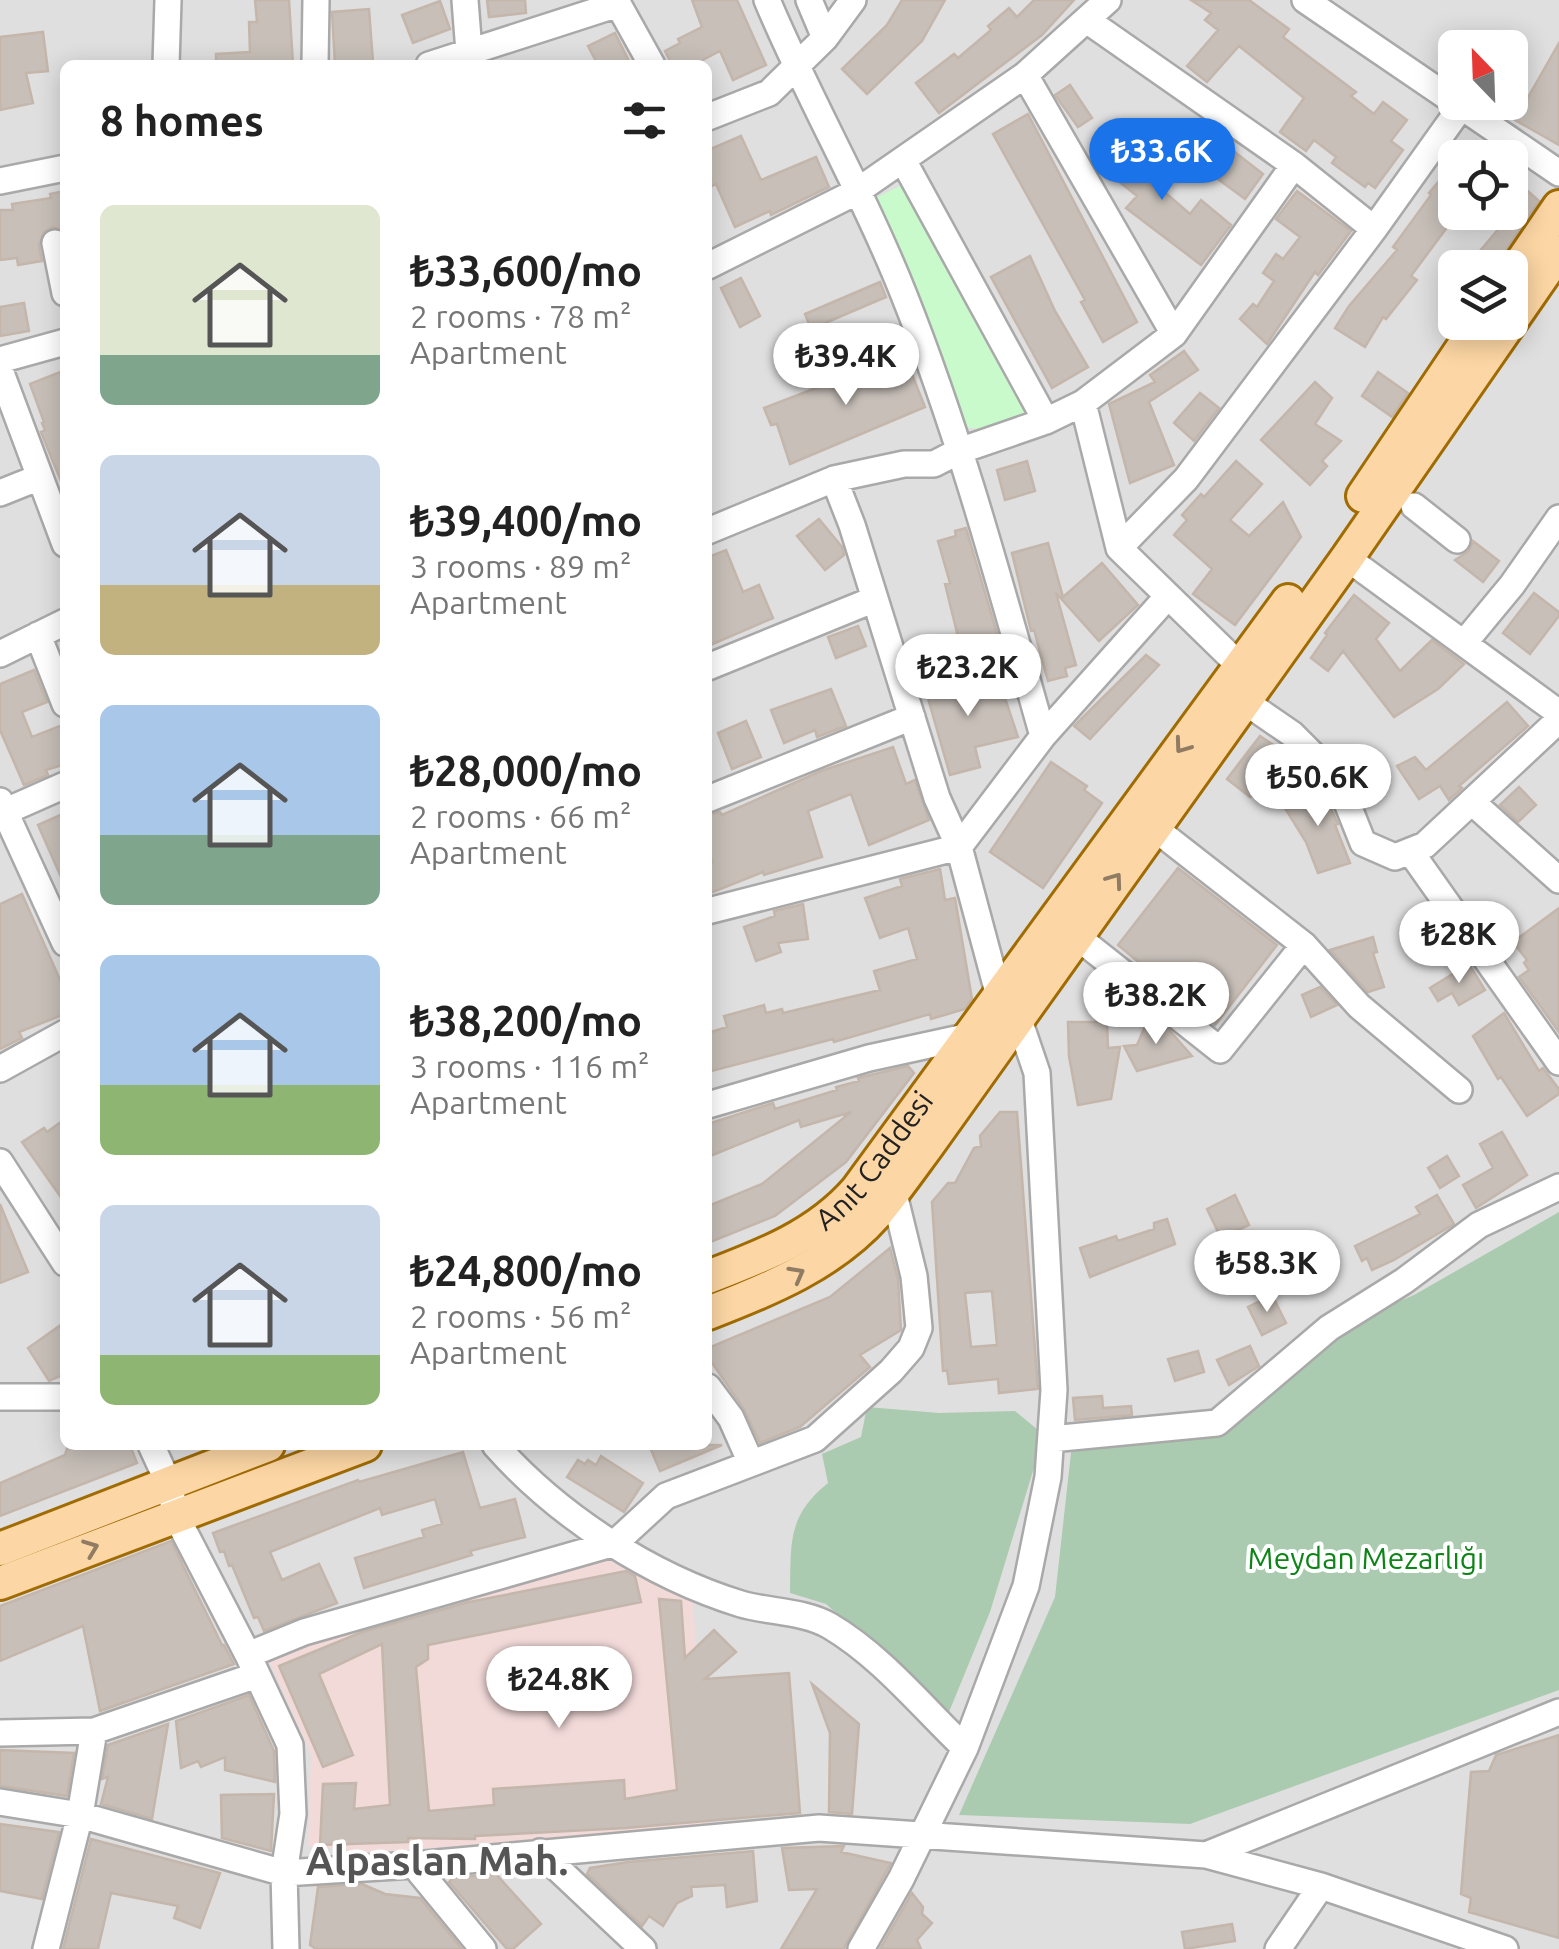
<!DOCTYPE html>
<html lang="en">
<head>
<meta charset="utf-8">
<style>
  :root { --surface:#fff; --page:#f6f6f6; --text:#222; --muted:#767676; --accent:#1a73e8 }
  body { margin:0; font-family:Ubuntu,sans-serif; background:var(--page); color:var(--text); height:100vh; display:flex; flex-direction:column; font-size:38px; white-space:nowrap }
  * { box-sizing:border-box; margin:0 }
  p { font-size:32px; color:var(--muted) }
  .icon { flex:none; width:55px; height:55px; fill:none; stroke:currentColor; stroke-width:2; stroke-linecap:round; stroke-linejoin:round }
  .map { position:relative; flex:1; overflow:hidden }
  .details { position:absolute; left:60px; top:60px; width:652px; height:1390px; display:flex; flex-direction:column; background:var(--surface); border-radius:15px; box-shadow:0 5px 25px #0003 }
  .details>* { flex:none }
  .needle { width:65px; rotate:337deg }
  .controls { position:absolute; left:1438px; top:30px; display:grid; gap:20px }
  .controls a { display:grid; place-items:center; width:90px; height:90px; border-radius:15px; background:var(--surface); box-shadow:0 5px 25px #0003; font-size:50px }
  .price { position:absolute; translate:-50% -85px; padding:0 22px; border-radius:35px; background:#fff; color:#222; font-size:32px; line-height:65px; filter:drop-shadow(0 2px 5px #0008) }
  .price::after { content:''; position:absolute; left:50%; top:60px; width:30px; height:22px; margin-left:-15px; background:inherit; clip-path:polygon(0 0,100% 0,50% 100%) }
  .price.active { background:var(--accent); color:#fff }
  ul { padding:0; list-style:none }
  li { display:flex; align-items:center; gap:30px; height:250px; padding:0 40px }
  li span { display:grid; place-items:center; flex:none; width:280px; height:200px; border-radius:15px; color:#555 }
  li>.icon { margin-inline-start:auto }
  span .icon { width:120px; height:120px; fill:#fffc; stroke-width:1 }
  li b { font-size:42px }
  h2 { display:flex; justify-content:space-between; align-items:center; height:120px; padding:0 40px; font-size:42px }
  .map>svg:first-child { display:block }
  .residential { fill:#e0dfdf; fill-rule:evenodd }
  .commercial { fill:#f2dad9 }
  .cemetery { fill:#aacbaf }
  .park { fill:#c8facc }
  .building { fill:#c7bfb8; stroke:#c4b6ab; stroke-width:2.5; fill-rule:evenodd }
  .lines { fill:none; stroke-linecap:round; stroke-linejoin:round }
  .minor-casing { stroke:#a9a9a9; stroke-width:30 }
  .major-casing { stroke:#a06b00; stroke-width:38 }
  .minor { stroke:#fff; stroke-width:25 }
  .major { stroke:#fcd6a4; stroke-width:32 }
  .oneway { stroke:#8f7c63 }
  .labels { text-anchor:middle; stroke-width:8; stroke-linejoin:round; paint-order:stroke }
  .street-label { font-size:30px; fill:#222; stroke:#fff }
  .park-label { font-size:30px; fill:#0c8416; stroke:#fff }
  .district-label { font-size:40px; font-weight:bold; fill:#555; stroke:#fff }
</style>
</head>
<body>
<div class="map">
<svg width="1559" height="1949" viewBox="0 0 1559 1949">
  <rect width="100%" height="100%" fill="#f2efe9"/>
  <path class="residential" d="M0,0H1559V1949H0ZM1455,48H1510V102H1455ZM65,65H708V1445H65ZM1455,158H1510V212H1455ZM1455,268H1510V322H1455Z"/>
  <path class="commercial" d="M610,1560L693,1599L707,1831L368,1852L308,1846L311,1754L267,1656L414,1606Z"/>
  <path class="cemetery" d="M1559,1212V1690L1190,1824L959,1815L1055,1597L1072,1444L1222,1434L1359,1318L1414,1295Z
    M867,1407L939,1413L1015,1411L1044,1435L990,1612L949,1712L826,1604L790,1593C791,1543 787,1516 828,1483L822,1454L861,1437Z"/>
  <path class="park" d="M906,183L1031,414L1002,431L963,427L872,200Z"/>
  <path class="building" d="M255,0H289L293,65H216V54L250,52L249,22H257Z
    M487,0H525L526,13L489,17Z
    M692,0H737L766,65L733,80L720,51L693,65H672L665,51L680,43L678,39L702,27Z
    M902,0H945L922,41L867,94L842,69L887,25Z
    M1034,0H1074L1042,35L939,113L916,83L954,54L958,58L991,30L988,26L1009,8L1017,17Z
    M1191,0H1249L1289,29L1283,37L1356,92L1351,96L1374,114L1383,102L1407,120L1391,141L1403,150L1375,188L1368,183L1365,187L1332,163L1336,157L1314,140L1306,151L1280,132L1304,98L1239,46L1207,82L1187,66L1218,30L1205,20L1211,13Z
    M440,1L450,29L413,43L402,15Z
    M369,9L373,62L335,65L332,12Z
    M43,32L48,71L26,73L33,103L0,110V37Z
    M615,33L631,65H598L588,46Z
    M1559,43V145L1515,120Z
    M1070,85L1092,118L1078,127L1055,95Z
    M1028,114L1137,322L1103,342L1081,302L1085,300L993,134Z
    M1196,122L1263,174L1245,199L1177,149Z
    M1112,128L1142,152L1132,164L1190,214L1201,200L1231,225L1201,265L1126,208L1137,196L1112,176L1114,173L1106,168L1109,164L1093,151Z
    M741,136L761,180L816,157L829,187L771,215L770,211L735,227L716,184L708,188V150Z
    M1455,162V212L1448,207V226L1411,276L1417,280L1386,319L1383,317L1365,347L1335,328L1349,306L1397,250L1393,247L1431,195L1429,193Z
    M1520,184L1539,201L1494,268H1485L1474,258L1511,214L1510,196Z
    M65,191V231L53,227L44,232L39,245L42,261L18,265L17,258L0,260V210H13L12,204L51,198L50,194Z
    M1297,191L1351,231L1318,275L1315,272L1267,344L1240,319L1253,304L1257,307L1274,281L1263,273L1276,254L1283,259L1300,237L1276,219Z
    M1030,256L1055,311L1088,367L1052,388L991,277Z
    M741,278L760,316L740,327L721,288Z
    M880,282L886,297L811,329L805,314Z
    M24,303L29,331L0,336V307Z
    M1184,351L1198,370L1149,402L1174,465L1130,483L1109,404L1155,382L1150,375Z
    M904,354L925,407L790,464L777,424L771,425L764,408Z
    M60,372L65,384V491L41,432L45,430L42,423L44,422L30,384Z
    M1378,372L1408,393L1392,417L1362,396Z
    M1315,382L1332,398L1315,424L1341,441L1322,461L1327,466L1310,485L1261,440Z
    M1200,393L1219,408L1194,441L1174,423Z
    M1027,461L1035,491L1005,500L997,470Z
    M1236,461L1262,484L1230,520L1249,536L1283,502L1301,537L1235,625L1193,594L1212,569L1174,535L1187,520L1182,515L1201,494L1204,497Z
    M819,519L842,547L844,555L825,570L797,536Z
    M966,528L1001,647L963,657L945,584L950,583L938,541L956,536L955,531Z
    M1473,541L1499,561L1483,582L1455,560L1469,551Z
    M1048,543L1063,597L1102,563L1138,605L1099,641L1056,593L1076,665L1065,668L1067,676L1048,681L1034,630L1031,631L1012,553Z
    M726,550L743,592L759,585L773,618L708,646V557Z
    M1534,593L1559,612V616L1530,654L1503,633Z
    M1354,595L1389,623L1376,639L1400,671L1432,640L1464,664L1438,689L1394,717L1343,651L1328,671L1311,658L1327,635L1325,633Z
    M858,626L866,646L836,658L828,637Z
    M1146,655L1159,665L1090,739L1074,726Z
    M34,670L47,702L22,712L32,737L65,724V764L46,770L48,775L24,785L0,730V684Z
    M958,672L963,691L999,680L1018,737L975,747L980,767L950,775L923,681Z
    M831,689L846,726L817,737L815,730L784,743L771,710Z
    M1507,702L1528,726L1459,786L1462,788L1449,800L1440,786L1419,799L1397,766L1415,757L1426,770Z
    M746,721L761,757L732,769L718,733Z
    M1260,736L1287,754L1259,793L1250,797L1227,779Z
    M893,747L906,784L915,780L929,820L869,845L851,794L808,811L822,857L764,875L763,872L708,894V864L712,862L708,850V815L720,812L722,815L821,771Z
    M1051,762L1087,786L1084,790L1102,803L1043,888L990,852Z
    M1320,785L1338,824L1335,825L1350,863L1318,873L1306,842L1283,805Z
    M1519,787L1536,805L1518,822L1500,805Z
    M65,813V886L38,825Z
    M1178,868L1277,945L1215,1025L1118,945Z
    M940,869L945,900L955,898L972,999L965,1009L931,1019L930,1014L834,1042L833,1039L708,1072V1033L727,1027L724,1016L764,1005L766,1013L782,1009L783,1013L880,990L874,971L917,959L908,928L880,938L865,898L902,886L900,879Z
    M22,894L65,991V1014L19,1032L22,1038L0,1049V904Z
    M803,904L808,939L778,943L781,952L756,961L744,927L775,916L774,911Z
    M1559,908V1032L1519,977L1529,970L1524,963L1527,960L1513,942Z
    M1373,937L1377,952L1373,953L1384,987L1368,992L1330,950Z
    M1469,964L1485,990L1459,1005L1452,993L1438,1001L1430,988Z
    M1320,987L1337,1005L1311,1017L1302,995Z
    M1504,1013L1539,1071L1543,1068L1559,1089V1094L1527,1116L1501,1077L1498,1079L1473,1036Z
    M1150,1015L1170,1031L1192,1056L1137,1071L1124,1046L1137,1045Z
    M1068,1022H1107L1108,1048L1120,1047L1111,1099L1078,1105L1069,1056Z
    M908,1066L914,1073L846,1162L775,1216L708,1243V1206L762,1184L851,1112L801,1127L799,1120L708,1157V1124L773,1103L775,1109L837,1090L836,1087L859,1081L858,1078Z
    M1000,1112H1017L1038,1389L999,1393L998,1379L949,1384L947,1370L943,1371L932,1202L948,1183H955L974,1148L981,1146L980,1136ZM992,1291L997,1345L971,1347L965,1293Z
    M65,1119V1203L22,1142L44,1128L47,1132Z
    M1502,1132L1527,1175L1476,1208L1463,1185L1493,1168L1480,1144Z
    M1447,1156L1459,1176L1440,1188L1428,1168Z
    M1235,1195L1249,1225L1221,1238L1207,1209Z
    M1437,1195L1454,1224L1394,1260L1372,1270L1367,1258L1362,1261L1355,1246L1420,1214L1416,1207Z
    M0,1204L28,1272L0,1283Z
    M1167,1219L1175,1244L1090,1277L1080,1248L1116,1236L1118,1241L1154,1229V1223Z
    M890,1248L898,1279L901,1330L860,1355L870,1367L800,1427L760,1443L744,1409L708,1357V1348L830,1297Z
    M1272,1295L1286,1323L1262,1335L1248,1307Z
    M65,1322V1374L49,1381L28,1348Z
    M1250,1346L1259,1366L1229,1385L1217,1360Z
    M1198,1351L1204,1372L1175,1381L1168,1359Z
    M1102,1396L1103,1408L1131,1406L1132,1415L1075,1420L1073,1398Z
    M68,1445H130L137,1463L0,1516V1483L65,1455Z
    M649,1445H722L660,1471Z
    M463,1452L480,1508L515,1499L525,1537L470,1551L472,1555L364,1588L355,1558L424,1537L422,1530L442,1524L435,1499L382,1515L380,1508L270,1552L282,1580L319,1564L337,1603L264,1631L258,1617L254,1618L232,1565L229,1566L224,1551L220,1552L213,1533L358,1480L359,1482Z
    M601,1456L643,1483L624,1512L567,1477L578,1460L585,1464L588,1460L596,1465Z
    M171,1541L222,1645H224L234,1664L100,1711L83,1626L0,1661V1606Z
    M626,1571L635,1576L641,1602L428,1645V1659L416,1667L429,1811L494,1805L493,1789L624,1780L625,1799L677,1790L659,1599L681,1601L685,1658L714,1630L736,1652L705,1679L789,1673L800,1813L626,1828L475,1836V1839L408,1838V1842L320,1845L323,1784L356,1783L354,1809L390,1805L382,1644L319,1674L353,1755L323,1767L279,1666L362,1632L469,1602Z
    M812,1684L859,1724L852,1814L829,1812L830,1733Z
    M249,1695L274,1751L275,1782L225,1770V1757L201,1767L198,1761L181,1768L176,1721Z
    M168,1724L152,1819L101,1804L108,1777L102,1779L108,1745Z
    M1559,1735V1938L1469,1912L1471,1898L1461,1894L1471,1772L1489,1771L1496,1755Z
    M0,1750L74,1753L67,1796L0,1786Z
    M274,1794L271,1851L222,1838L221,1795Z
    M0,1824L59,1832L42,1899L0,1891Z
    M91,1839L220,1873L200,1928L174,1918L178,1906L111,1893L98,1949H63Z
    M844,1846L841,1852L891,1863L845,1946L844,1949H781L817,1889L789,1890L782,1848Z
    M753,1851L757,1901L727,1907L725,1885L691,1887L692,1896L677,1903L663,1926L649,1916L642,1926L587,1874L590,1868L628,1862Z
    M496,1874L541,1924L513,1949H507L449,1882L453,1878Z
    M362,1884L385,1894L420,1898L462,1949H316L310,1945L318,1887Z
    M912,1893L923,1907L922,1914L932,1923L917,1940L921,1949H880Z
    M1232,1924L1235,1941L1185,1949L1182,1932Z"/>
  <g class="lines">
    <defs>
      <path id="minor" d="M465,0L469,52
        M767,0C809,100 864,194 904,295C961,438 1001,588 1043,736
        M809,0L825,38
        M1305,0L1559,173
        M1088,21L1294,165L1374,229
        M166,65L168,0
        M315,65L316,0
        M429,65L618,4L652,65
        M1025,75L1174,334
        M708,117L769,93L825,38L853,0
        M903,160L1046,421
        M0,181L65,168
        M55,243L65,293
        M708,266L856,192L1025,75L1108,0
        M0,360L65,342
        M0,370L65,544
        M1083,403L1119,548L1240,666
        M834,479L852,525L937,798L959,847L999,996L1018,1017L1037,1073L1054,1390L1048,1477L1026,1586L965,1748L901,1879L861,1949
        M0,493L40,477
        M1414,506L1457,540
        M708,531L834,479L904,464H934L959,451L1046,421L1083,403L1174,334L1294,165
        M1119,548L1186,479L1374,229L1461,107
        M1347,558L1559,713
        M38,635L65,704
        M1464,643L1512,585L1559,518
        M0,654L65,622
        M708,667L875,599
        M1244,701L1292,734L1338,780L1363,843L1395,857L1425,845L1559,720
        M708,799L912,717
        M0,801L65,943
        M1472,802L1559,880
        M4,812L65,785
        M1410,851L1559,1062
        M708,911L959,847L1043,736L1168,596
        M1076,936L1220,1050L1304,945L1153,827
        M1304,945L1359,1006L1459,1090
        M0,1069L65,1033
        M708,1105L869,1058L970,1036
        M0,1162L65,1263
        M708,1387L731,1418L751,1463
        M0,1397H65
        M1051,1439L1217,1423L1329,1328L1404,1281L1479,1225L1559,1187
        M151,1445L169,1484L176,1516L248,1655L290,1745L293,1814L284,1873L286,1949
        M495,1445C558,1516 650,1576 741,1604C768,1612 805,1611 830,1626C881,1656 922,1707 965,1748
        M248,1655L304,1632L615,1543L666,1496L815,1439L891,1371L911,1348L919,1328L914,1276L893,1190
        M0,1733L94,1731L257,1675
        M0,1802L80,1815L284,1873L414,1865L819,1828L1206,1855L1321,1886L1505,1949
        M540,1852L643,1949
        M1206,1855L1559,1712
        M414,1865L483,1949
        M46,1949L80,1815L94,1731
        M1278,1949L1321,1886"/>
      <g id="major">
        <path d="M1510,279L1559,207"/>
        <path d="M1363,496L1480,322"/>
        <path id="s1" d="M708,1277C763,1256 817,1236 857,1190L1288,601"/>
        <path d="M708,1313C768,1290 832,1264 876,1214C894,1192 911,1168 928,1145L1347,558L1559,252"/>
        <path d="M0,1549L268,1445"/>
        <path d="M0,1583L365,1445"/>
      </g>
    </defs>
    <use href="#minor" class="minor-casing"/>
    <use href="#major" class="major-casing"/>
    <use href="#minor" class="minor"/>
    <use href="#major" class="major"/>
  </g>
  <defs><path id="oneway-chevron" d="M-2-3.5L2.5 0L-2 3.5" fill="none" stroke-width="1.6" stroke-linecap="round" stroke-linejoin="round" transform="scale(2.5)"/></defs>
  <g class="oneway">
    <use href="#oneway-chevron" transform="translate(1182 746) rotate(126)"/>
    <use href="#oneway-chevron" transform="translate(1115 880) rotate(-54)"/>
    <use href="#oneway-chevron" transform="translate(797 1274) rotate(-29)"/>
    <use href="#oneway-chevron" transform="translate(91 1548) rotate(-21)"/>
  </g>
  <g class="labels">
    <g class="street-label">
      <text dy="10" stroke="none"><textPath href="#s1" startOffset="208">Anıt Caddesi</textPath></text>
    </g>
    <g class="park-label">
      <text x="1366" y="1569">Meydan Mezarlığı</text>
    </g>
    <g class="district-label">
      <text x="437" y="1875">Alpaslan Mah.</text>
    </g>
  </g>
</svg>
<div class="controls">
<a><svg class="needle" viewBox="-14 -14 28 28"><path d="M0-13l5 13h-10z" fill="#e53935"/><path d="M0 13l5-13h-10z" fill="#767676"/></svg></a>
<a><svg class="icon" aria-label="locate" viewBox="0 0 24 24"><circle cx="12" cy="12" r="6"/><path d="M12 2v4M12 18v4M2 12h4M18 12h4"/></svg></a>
<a><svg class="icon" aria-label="layers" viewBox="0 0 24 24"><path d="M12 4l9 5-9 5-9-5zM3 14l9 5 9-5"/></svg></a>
</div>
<b class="price active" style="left:1162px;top:203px">₺33.6K</b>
<b class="price" style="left:846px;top:408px">₺39.4K</b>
<b class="price" style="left:968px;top:719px">₺23.2K</b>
<b class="price" style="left:1318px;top:829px">₺50.6K</b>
<b class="price" style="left:1459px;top:986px">₺28K</b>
<b class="price" style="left:1156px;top:1047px">₺38.2K</b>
<b class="price" style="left:1267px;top:1315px">₺58.3K</b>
<b class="price" style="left:559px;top:1731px">₺24.8K</b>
<section class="details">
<h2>8 homes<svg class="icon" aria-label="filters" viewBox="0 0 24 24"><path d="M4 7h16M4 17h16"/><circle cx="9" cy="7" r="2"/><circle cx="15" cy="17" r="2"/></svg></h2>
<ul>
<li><span style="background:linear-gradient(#dfe7d0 75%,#7fa58c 0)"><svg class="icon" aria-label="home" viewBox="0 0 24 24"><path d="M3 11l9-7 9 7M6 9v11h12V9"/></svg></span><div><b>₺33,600/mo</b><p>2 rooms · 78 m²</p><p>Apartment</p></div></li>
<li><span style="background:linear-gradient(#c9d6e8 65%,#c2b280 0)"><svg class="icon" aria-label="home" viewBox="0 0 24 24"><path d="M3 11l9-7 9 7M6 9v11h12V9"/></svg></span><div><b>₺39,400/mo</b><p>3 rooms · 89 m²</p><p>Apartment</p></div></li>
<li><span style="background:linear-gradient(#a9c7e8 65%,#7fa58c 0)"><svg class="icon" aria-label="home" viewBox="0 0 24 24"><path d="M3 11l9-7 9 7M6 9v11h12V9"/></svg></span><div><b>₺28,000/mo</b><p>2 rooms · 66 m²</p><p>Apartment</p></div></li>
<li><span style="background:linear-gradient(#a9c7e8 65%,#8fb573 0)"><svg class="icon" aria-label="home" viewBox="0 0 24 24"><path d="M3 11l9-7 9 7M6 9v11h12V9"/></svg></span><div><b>₺38,200/mo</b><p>3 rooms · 116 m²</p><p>Apartment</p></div></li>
<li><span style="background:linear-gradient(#c9d6e8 75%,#8fb573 0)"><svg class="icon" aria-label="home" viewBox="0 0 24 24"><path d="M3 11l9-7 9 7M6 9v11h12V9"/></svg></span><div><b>₺24,800/mo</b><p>2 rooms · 56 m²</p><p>Apartment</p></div></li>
</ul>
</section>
</div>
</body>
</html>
